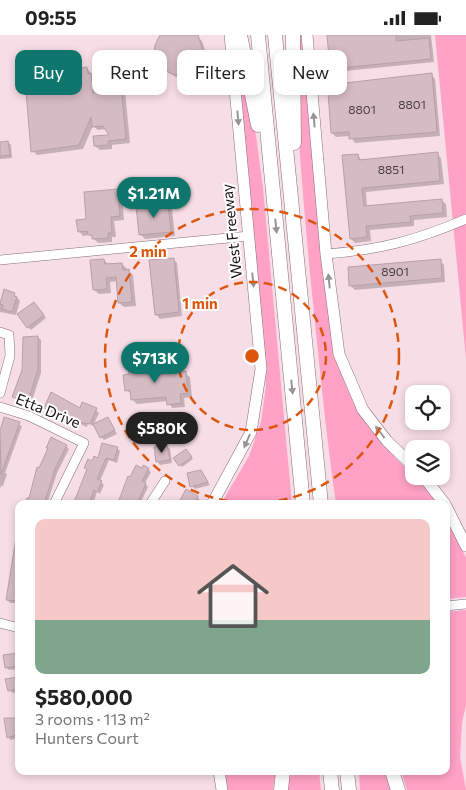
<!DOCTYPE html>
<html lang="en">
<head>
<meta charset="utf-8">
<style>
  :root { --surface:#fff; --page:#f2f2f2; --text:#222; --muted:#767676; --accent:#0f766e }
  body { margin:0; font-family:Commissioner,sans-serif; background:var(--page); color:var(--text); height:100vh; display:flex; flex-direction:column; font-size:19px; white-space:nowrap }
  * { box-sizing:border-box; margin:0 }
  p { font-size:16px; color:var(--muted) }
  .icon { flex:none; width:28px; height:28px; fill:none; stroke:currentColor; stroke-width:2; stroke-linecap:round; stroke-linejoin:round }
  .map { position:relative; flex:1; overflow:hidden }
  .sheet { position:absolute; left:15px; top:465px; width:435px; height:275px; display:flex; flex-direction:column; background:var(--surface); border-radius:10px; box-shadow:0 2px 8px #0003 }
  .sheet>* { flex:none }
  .hud { position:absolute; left:15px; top:15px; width:436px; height:45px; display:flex; gap:10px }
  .controls { position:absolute; left:405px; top:350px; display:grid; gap:10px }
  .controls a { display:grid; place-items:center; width:45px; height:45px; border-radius:10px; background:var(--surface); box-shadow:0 2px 8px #0003; font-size:25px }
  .price { position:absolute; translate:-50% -42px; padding:0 11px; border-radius:18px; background:var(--accent); color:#fff; font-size:16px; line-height:32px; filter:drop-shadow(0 1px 2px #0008) }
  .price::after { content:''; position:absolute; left:50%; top:30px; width:15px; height:11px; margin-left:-8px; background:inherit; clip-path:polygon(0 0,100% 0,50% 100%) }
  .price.active { background:#222; color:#fff }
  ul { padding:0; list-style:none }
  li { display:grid; align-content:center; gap:10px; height:265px; padding:0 20px }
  li span { display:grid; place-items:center; height:155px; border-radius:10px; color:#555 }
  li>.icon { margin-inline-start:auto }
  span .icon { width:90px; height:90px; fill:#fffc; stroke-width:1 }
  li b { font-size:21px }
  .chip { padding:0 18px; border-radius:10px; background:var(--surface); box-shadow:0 2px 8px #0003; font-size:18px; line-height:45px }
  .chip.active { background:var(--accent); color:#fff }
  .status { display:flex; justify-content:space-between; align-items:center; height:35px; padding:0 25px; background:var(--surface); direction:ltr }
  .status svg { height:14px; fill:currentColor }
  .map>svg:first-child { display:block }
  .green { fill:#ffa2c5 }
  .shadow { fill:#0003 }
  .building { fill:#d5bbc3; stroke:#baa0a9 }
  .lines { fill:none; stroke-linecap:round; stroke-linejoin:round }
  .minor-casing { stroke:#866f77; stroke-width:10 }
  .major-casing { stroke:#866f77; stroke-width:12 }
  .highway-casing { stroke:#866f77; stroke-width:15 }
  .minor { stroke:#fff; stroke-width:9 }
  .major { stroke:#fff; stroke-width:11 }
  .highway { stroke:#fff; stroke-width:14 }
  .oneway { fill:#989495 }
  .ring { fill:none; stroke:#de550c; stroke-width:2.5; stroke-dasharray:9 6 }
  .labels { text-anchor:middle; stroke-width:4; stroke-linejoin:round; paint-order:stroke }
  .number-label { font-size:12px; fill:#483c40 }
  .street-label { font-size:15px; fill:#191114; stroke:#fff }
  .centre { fill:#de550c; stroke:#fff; stroke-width:2.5 }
  .ring-label { font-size:15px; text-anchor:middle; font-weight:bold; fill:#de550c; stroke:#fff; stroke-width:4; stroke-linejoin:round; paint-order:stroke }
</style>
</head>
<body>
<div class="status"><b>09:55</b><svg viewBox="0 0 49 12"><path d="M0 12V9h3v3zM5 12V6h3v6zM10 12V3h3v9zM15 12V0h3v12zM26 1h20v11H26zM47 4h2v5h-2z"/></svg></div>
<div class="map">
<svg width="466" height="755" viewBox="0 0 466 755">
  <rect width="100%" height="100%" fill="#f7dde5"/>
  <path class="green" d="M233,0L255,93L263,153L292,469H221L249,421L261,387L266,351Z
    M296,0H301L331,297C339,334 349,368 374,399C394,425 419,442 438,469H336C325,392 318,315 310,239C303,159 295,80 296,0Z
    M435,0H466V324Z
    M446,481L466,523V562L446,564Z
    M466,575V670L462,688L460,722L466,755H407L401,736H446V577Z
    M224,736H276L273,755H227Z
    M289,736H319L321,755H287Z
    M359,736H387L393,755H360Z"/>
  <path class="shadow" d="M162,0H196L202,6L207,21L202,36L195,41L180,44L165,36L157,25L156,10Z
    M328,0H431L434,27L335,37L331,33Z
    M118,20L122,24L130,108L112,110V114L100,115L95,111L112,101L107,94L98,95L93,91L83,114L37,120L33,116L71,30L75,35L87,33L91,38L95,44L96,59L110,58Z
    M431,39L435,44L440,101L355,108L350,101L336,102L332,98L335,45L339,50Z
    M8,107L11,110L12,123L0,124V108Z
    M437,119L441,123L444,149L366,157L367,172L441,165L446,169L447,182L414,185V191L370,195L371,206L355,208L351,204L358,120L362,126Z
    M117,156L122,160L124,185L114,186L116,202H112V207L98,208L90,200L83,201L79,196L87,185Z
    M168,169L172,174L175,201L145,204L140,199Z
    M173,224L177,228L182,281L160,284L156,279Z
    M104,225L109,230L122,229L133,240L136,271L124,272L119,268L117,246L110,247L111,258L99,259L94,255Z
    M440,226L444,230L445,247L355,255L350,250Z
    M14,259L20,266L16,280L0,277V265Z
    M37,271L46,283L31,295L28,292Z
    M38,302L41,305V338L31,369L13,362Z
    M149,329L153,333L154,341L165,340L179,334L190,342L192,362L184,363L185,372L172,373L168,366L137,369L132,364V359L126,355L131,341Z
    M46,373L96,375L99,378L93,391L88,388L87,392Z
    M108,383L117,399L104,405L101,402Z
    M5,384L22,391L5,438L7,439L3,451H1L0,454V399Z
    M66,411L69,414L57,438L47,469H27L49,414Z
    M167,411L170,414L172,428L160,430L157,426Z
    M117,413L120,416L117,428L109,425L100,446L104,450L100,459L97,457L93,469H75L93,427Z
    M187,417L193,424L182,432L175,423Z
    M148,434L151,437L145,448L148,452L140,469H120L129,443Z
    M201,436L210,450L195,454L192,451Z
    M197,462L200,465L198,469H179Z
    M19,499V568H10L7,564Z
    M17,619L19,634L9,635L6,632Z
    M19,643V657L13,658L9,655Z
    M19,684V702L11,705L8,702L6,685Z"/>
  <path class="building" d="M160,0H198L203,16L197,32L191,37L174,40L160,32L154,17L155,10Z
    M327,0H396V6L429,3L431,24L330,34Z
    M118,19L126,104L108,106V110L94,111L93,101L109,100L103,91L92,92L91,82L79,110L31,117L24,32L71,29L72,34L87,32L88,39L91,38L93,58L109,56L105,20Z
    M432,38L437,97L349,104V97L331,98L327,44L335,43L336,49Z
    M8,106L10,120L0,121V107Z
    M438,117L440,146L362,153L364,171L442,164L443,178L410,181L411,187L366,191L367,202L350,204L342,120L358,119L359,125Z
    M118,154L120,181L111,182L112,198H108V203L92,204V200H88L87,196L78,197L76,185L86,184L84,157Z
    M168,168L171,197L139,200L136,171Z
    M174,223L179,277L155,280L149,225Z
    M104,224L105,229L122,228L123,235L129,234L132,267L118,268L116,242L106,243L107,254L93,255L90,225Z
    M441,224L442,243L349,251L348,232Z
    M4,254L15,258L14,261L17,262L12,277L2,274L3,270L0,269Z
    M34,267L44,280L27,293L17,279Z
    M38,301V334L28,367L12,362L22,335L23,302Z
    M149,328L150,340L164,339L163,335L179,333V337L186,336L188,358L180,359L181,368L167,370L166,362L131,365L130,355L125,356L123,340L129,339L128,329Z
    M51,357L80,373L82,367L97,373L90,389L72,386L44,373Z
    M4,382L20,387L1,439L0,396Z
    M108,382L115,395L100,403L93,389Z
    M51,402L67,410L55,434L44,469H25L27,463H29L37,432L39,433L48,413H46Z
    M102,408L118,412L114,425L106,423L97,444L102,446L97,457L94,455L89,469L74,467L87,434L84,433L88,424L92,426L94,421L98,423Z
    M167,410L170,425L156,427L154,412Z
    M186,414L192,422L179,431L173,423Z
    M136,430L142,433L143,430L149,433L142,446L146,448L137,469H126L119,465L128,441L130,442Z
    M201,435L208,447L190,452L187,438Z
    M186,454L198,461L194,469H178Z
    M16,503H19V566L6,565Z
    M18,618L19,631L5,633L3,620Z
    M19,642V654L8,656L5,644Z
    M4,683H17L19,699L7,703Z"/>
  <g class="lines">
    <defs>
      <path id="minor" d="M326,219C380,215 417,205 466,184
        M0,225L249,201
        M0,297L9,300L10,321L0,358
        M0,372L29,381L84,408L54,469
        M150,469L165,446
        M446,571L466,569
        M0,588L19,593"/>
      <path id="major" d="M307,0L326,219L339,319L363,375L387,406L414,432
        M423,441L445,469
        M212,469L251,397L261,334L230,0
        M446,471L466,511
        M219,736L222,755"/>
      <path id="highway" d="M240,0L258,90
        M258,0L303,469
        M275,0L321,469
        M293,0L294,108
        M330,736L332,755
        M347,736L349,755
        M392,736L398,755
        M281,755L283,736"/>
    </defs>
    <use href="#minor" class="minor-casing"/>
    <use href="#major" class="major-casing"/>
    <use href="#highway" class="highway-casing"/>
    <use href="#minor" class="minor"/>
    <use href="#major" class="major"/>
    <use href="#highway" class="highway"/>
  </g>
  <defs><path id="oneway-solid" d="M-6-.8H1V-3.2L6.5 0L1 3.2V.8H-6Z" transform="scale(1.25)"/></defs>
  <g class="oneway">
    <use href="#oneway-solid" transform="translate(238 83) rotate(85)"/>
    <use href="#oneway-solid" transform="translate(314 85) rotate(-95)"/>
    <use href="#oneway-solid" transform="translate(276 191) rotate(84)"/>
    <use href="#oneway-solid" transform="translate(253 245) rotate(84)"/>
    <use href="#oneway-solid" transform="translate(329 246) rotate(-96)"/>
    <use href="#oneway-solid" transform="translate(292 352) rotate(84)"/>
    <use href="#oneway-solid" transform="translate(380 397) rotate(-127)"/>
    <use href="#oneway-solid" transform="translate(247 406) rotate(114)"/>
  </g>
  <g class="ring">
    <circle cx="252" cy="321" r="74"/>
    <circle cx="252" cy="321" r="147"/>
  </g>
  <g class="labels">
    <g class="number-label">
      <text x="412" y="74">8801</text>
      <text x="362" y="79">8801</text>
      <text x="391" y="139">8851</text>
      <text x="395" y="241">8901</text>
    </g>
    <g class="street-label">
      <text transform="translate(232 196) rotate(-96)" y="5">West Freeway</text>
      <text transform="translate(48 376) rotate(22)" y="5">Etta Drive</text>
    </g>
  </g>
  <circle cx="252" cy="321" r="8" class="centre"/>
  <g class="ring-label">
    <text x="148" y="222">2 min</text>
    <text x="200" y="274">1 min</text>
  </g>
</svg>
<div class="controls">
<a><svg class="icon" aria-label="locate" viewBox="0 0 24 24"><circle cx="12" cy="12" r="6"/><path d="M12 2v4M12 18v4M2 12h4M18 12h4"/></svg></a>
<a><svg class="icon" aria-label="layers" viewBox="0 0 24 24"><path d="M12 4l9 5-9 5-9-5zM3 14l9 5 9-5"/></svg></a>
</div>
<b class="price" style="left:154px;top:184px">$1.21M</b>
<b class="price" style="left:155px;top:349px">$713K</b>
<b class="price active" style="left:162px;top:419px">$580K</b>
<div class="hud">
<a class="chip active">Buy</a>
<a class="chip">Rent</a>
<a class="chip">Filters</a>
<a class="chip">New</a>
</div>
<section class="sheet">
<ul>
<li><span style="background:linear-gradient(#f6c9c9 65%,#7fa58c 0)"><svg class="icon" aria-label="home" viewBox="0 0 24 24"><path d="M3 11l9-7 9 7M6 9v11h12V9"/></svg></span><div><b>$580,000</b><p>3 rooms · 113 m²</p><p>Hunters Court</p></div></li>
</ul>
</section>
</div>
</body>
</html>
